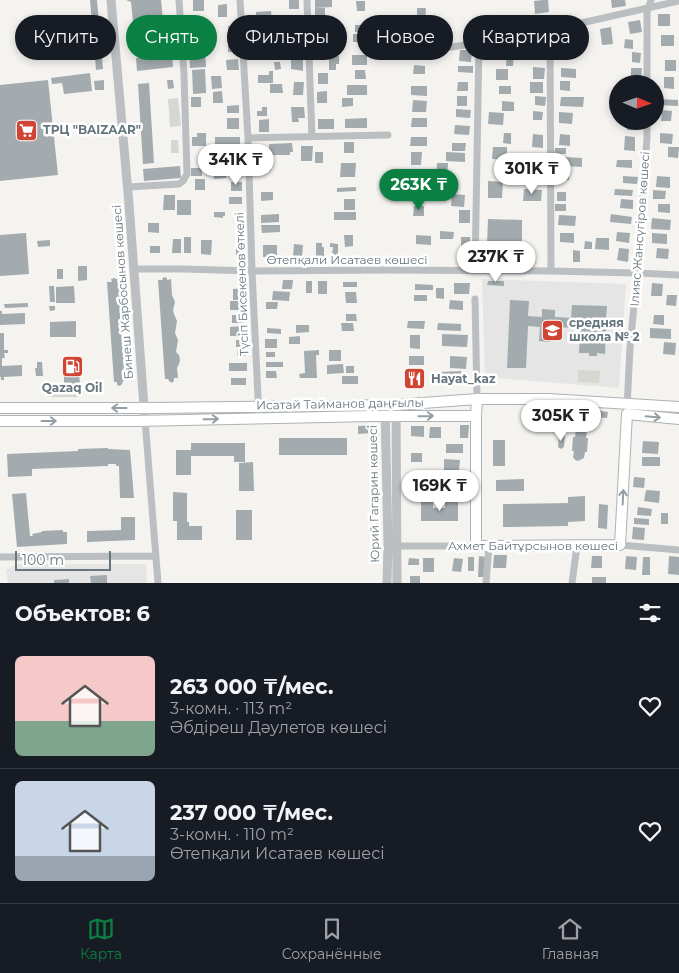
<!DOCTYPE html>
<html lang="ru">
<head>
<meta charset="utf-8">
<style>
  :root { --surface:#171b24; --page:#20242c; --text:#f1f3f6; --muted:#9ea1a6; --line:#363941; --accent:#0b8043 }
  body { margin:0; font-family:Montserrat,sans-serif; background:var(--page); color:var(--text); height:100vh; display:flex; flex-direction:column; font-size:19px; white-space:nowrap }
  * { box-sizing:border-box; margin:0 }
  p { font-size:16px; color:var(--muted) }
  .icon { flex:none; width:28px; height:28px; fill:none; stroke:currentColor; stroke-width:2; stroke-linecap:round; stroke-linejoin:round }
  .map { position:relative; height:583px; overflow:hidden }
  .details { display:flex; flex-direction:column; background:var(--surface); flex:1 }
  .details>* { flex:none }
  .hud { position:absolute; left:15px; top:15px; width:650px; height:45px; display:flex; gap:10px }
  .needle { width:32px; rotate:92deg }
  .controls { position:absolute; left:609px; top:75px; display:grid; gap:10px }
  .controls a { display:grid; place-items:center; width:55px; height:55px; border-radius:50%; background:var(--surface); box-shadow:0 2px 8px #0003; font-size:25px }
  .scale { position:absolute; left:15px; bottom:12px; width:96px; box-sizing:border-box; padding-left:5px; border:2px solid #66767e; border-top:0; font-size:14px; line-height:18px; white-space:nowrap; color:#66767e; -webkit-text-stroke:4px #fff; paint-order:stroke }
  .price { position:absolute; translate:-50% -42px; padding:0 11px; border-radius:18px; background:#fff; color:#222; font-size:16px; line-height:32px; filter:drop-shadow(0 1px 2px #0008) }
  .price::after { content:''; position:absolute; left:50%; top:30px; width:15px; height:11px; margin-left:-8px; background:inherit; clip-path:polygon(0 0,100% 0,50% 100%) }
  .price.current { background:var(--accent); color:#fff }
  ul { padding:0; list-style:none }
  li { display:flex; align-items:center; gap:15px; height:125px; padding:0 15px }
  li+li { border-top:1px solid var(--line) }
  li span { display:grid; place-items:center; flex:none; width:140px; height:100px; border-radius:8px; color:#555 }
  li>.icon { margin-inline-start:auto }
  span .icon { width:60px; height:60px; fill:#fffc; stroke-width:1 }
  li b { font-size:21px }
  h2 { display:flex; justify-content:space-between; align-items:center; height:60px; padding:0 15px; font-size:21px }
  .chip { padding:0 18px; border-radius:22px; background:var(--surface); box-shadow:0 2px 8px #0003; font-size:18px; line-height:45px }
  .chip.current { background:var(--accent); color:#fff }
  .tabs { display:flex; justify-content:space-around; align-items:center; height:70px; border-top:1px solid var(--line); background:var(--surface); font-size:14px; color:var(--muted) }
  .tabs a { display:grid; justify-items:center; gap:2px }
  .tabs .current { color:var(--accent) }
  .map>svg:first-child { display:block }
  .built { fill:#e4e5e4 }
  .green { fill:#d4d8d0 }
  .building { fill:#a3abaf }
  .lines { fill:none; stroke-linecap:round; stroke-linejoin:round }
  .primary-casing { stroke:#adb2b4; stroke-width:12 }
  .minor { stroke:#bbbfc2; stroke-width:7 }
  .tertiary { stroke:#bbbfc2; stroke-width:9 }
  .primary { stroke:#fff; stroke-width:10 }
  .oneway { stroke:#949fa5 }
  .labels { text-anchor:middle; stroke-width:5; stroke-linejoin:round; paint-order:stroke }
  .poi-label { font-size:12px; font-weight:bold; fill:#66767e; stroke:#fff; text-anchor:start }
  .street-label { font-size:12px; fill:#66767e; stroke:#fff }
</style>
</head>
<body>
<div class="map">
<svg width="679" height="583" viewBox="0 0 679 583">
  <rect width="100%" height="100%" fill="#f4f3f0"/>
  <path class="built" d="M482,279L626,284L619,388L485,377Z
    M18,564H146L147,583H8L6,570Z"/>
  <path class="green" d="M178,98L181,126L170,127L168,99Z
    M171,140H178L179,153H171Z
    M578,370L600,371L599,383L578,382Z
    M53,391H73L76,393L78,397H48L50,392Z"/>
  <path class="building" d="M90,0H97L103,69L96,70Z
    M126,0H161L165,40L135,42L134,34L131,30V24L133,22L131,2Z
    M193,0H204V11H193Z
    M289,0H299V9H289Z
    M315,0H332V7L315,8Z
    M543,0H548L549,12L535,14L534,1Z
    M611,0H625L626,6L612,8Z
    M356,1H365V11H357Z
    M227,4V17H218V5Z
    M315,8H325V21H315Z
    M417,8H426L425,22L417,21Z
    M271,11L272,21L256,22V12Z
    M658,14H670V26H658Z
    M194,20H206V32H194Z
    M640,20L642,32L630,34L628,22Z
    M355,25H364V32H355Z
    M414,25H428V34H414Z
    M228,26H237V37H229Z
    M611,27L613,44L602,45L600,29Z
    M283,28H300V37L283,38Z
    M257,29L268,30L267,37H257Z
    M315,32H331L332,43H326V46H315L314,38L324,37H315Z
    M559,33L568,34V46L559,45Z
    M353,34H365V42H353Z
    M661,35H674V46H661Z
    M415,39H423V46H415Z
    M625,39L633,40V49L624,48Z
    M528,41L538,42V55H527Z
    M238,42V52H228V43Z
    M293,46H302V56H293Z
    M205,47L206,67L190,68L189,48Z
    M507,48H514L513,66H506Z
    M558,48L571,49V58L558,57Z
    M460,50H472L471,62L459,61Z
    M632,52L641,53L640,63L632,62Z
    M172,54L173,67L137,71L136,58Z
    M352,55H367V65H352Z
    M329,56H339V64H336V70H329Z
    M238,59L239,70H227L226,60Z
    M291,59H303V71L291,69Z
    M665,60H676V71H665Z
    M274,62H280L281,69L275,70Z
    M414,65L425,66V74H413Z
    M458,66H473V73L458,72Z
    M533,67L545,68L544,79H533Z
    M561,68L576,69V78L561,77Z
    M631,68H642L641,78L631,77Z
    M205,69L206,93L193,94L192,70Z
    M496,69H508V80H496Z
    M355,70H365L366,79H355Z
    M269,71H273V83H258V75H269Z
    M90,73L92,91L64,94L62,83L52,84L51,78Z
    M318,73H328V84H318Z
    M211,76H221L222,88L212,89Z
    M664,77H674V89L664,88Z
    M48,80L58,175L0,181V85Z
    M104,80V90H95L94,81Z
    M167,80H173L174,88L168,89Z
    M560,81H570V91L560,90Z
    M294,82H304L303,95H293Z
    M458,82H468V91H457Z
    M530,82H543V93H530Z
    M149,83L154,163L143,164L138,84Z
    M270,84H282L283,93H270Z
    M347,85H367V95H347Z
    M411,86H427V96L411,95Z
    M499,86H511V94H499Z
    M222,91L223,103H213V92Z
    M327,91V103H317V92Z
    M457,96H467V106H457Z
    M535,96L546,97L545,106L535,105Z
    M191,97H201V107H191Z
    M561,97H584L583,107L560,106Z
    M342,98H353V106L342,107Z
    M657,99L678,100V106L657,105Z
    M413,100L427,101L426,112H412Z
    M502,101L514,102V111H502Z
    M239,105V113H227V106Z
    M262,107H267V116H257V111H262Z
    M291,107H304L305,118H298L299,122H292Z
    M456,109L471,110L470,118L456,117Z
    M662,110L672,111L671,121H661Z
    M533,111L543,112L542,120H533Z
    M489,112L504,113L503,125L488,124Z
    M559,112L573,113L572,124L559,123Z
    M227,118H239V129H227Z
    M367,118V128H345V119Z
    M412,118H427V127H411Z
    M269,119V132H259V120Z
    M318,119H334V129H318Z
    M627,121H637V130H627Z
    M85.5 128a5.5 5.5 0 1 1 11 0a5.5 5.5 0 1 1-11 0Z
    M455,125L470,126L469,135L454,134Z
    M197,133H206V146H192V137H197Z
    M504,133H511V144L503,143Z
    M660,133L673,134L672,144L660,143Z
    M533,134L543,135V148L532,147Z
    M560,134L570,135V146L559,145Z
    M625,136L635,137V151L624,150Z
    M215,137H240V146L221,147V145H215Z
    M411,137H427V146H410Z
    M344,142H354V153H344Z
    M292,143L293,152H290V155H272V152L269,153V144Z
    M452,143H466L465,151H452Z
    M301,146H313L312,161H301Z
    M493,147H507V160L492,159Z
    M668,147H679L678,158L668,157Z
    M555,148H566V154H554Z
    M221,151H240V160H221Z
    M315,152H323V163H315Z
    M411,152H422L421,165H411Z
    M446,152L465,153V162L446,161Z
    M565,157L582,158V167L565,166Z
    M261,160H271V171H261Z
    M617,160H632V168L616,167Z
    M341,163H356L355,177H340Z
    M437,163H448L447,179H436Z
    M180,166L181,178L144,181L143,169Z
    M226,167V178L214,179L213,168Z
    M519,167H527L526,179H519Z
    M555,167L569,168V180L555,179Z
    M191,168H202V176H191Z
    M410,170H421L420,183H410Z
    M623,176L638,177L637,184L623,183Z
    M657,176L670,177V188L656,187Z
    M195,179H205V190H195Z
    M441,181L452,182L451,191H441Z
    M488,181L503,182L502,198H488Z
    M231,182H242V191H231Z
    M410,186H420L419,192H410Z
    M356,187V191L337,192V188Z
    M524,189L542,190L541,201H523Z
    M615,189L633,190L632,196L614,195Z
    M653,190L666,191L665,199H653Z
    M261,192H273V200L261,201Z
    M557,192H566V201H557Z
    M452,194L465,195L464,207L451,206Z
    M164,195H175V210H163Z
    M229,197H242V204H229Z
    M344,199H355V210H344Z
    M621,199L633,200V209L620,208Z
    M177,200H191V215H177Z
    M555,204H566V211H555Z
    M658,204H670V213L658,212Z
    M414,206H424V216H413Z
    M459,210H470V223H459Z
    M214,212H225V216H223V218L214,217Z
    M334,212H356V220H334Z
    M279,214V222L261,223V215Z
    M611,214L632,217L631,224L610,222Z
    M559,215L576,216L575,226L558,225Z
    M652,218L671,220L670,230L651,229Z
    M488,219L522,220V246L487,245Z
    M148,223H159V233L148,232Z
    M261,225H280V232L262,233Z
    M440,231L454,232L453,239H440Z
    M617,232L630,233L629,243L616,241Z
    M26,233L29,274L0,276V235Z
    M560,233H574V243L560,242Z
    M652,233L667,234V244L652,243Z
    M344,235H353V246L345,247Z
    M416,235L431,236V245L416,244Z
    M184,237H191V253H184Z
    M461,237H470V248H461Z
    M596,238H609V250L595,249Z
    M173,239H181V253H172Z
    M50,240V246L38,247L37,241Z
    M201,240H212L211,255L201,254Z
    M243,240V255H236V241Z
    M585,241L592,242V249H584Z
    M316,243H322V247H324V257H316Z
    M330,243L338,244V255H332L333,247H330Z
    M294,244L303,245L302,256H293Z
    M263,245H277V256L263,257Z
    M150,246H160V253H150Z
    M619,248L629,249L628,262L617,260Z
    M657,248L669,249L668,259L656,258Z
    M573,250L580,251V262H573Z
    M78,266H87V280L78,281Z
    M57,269H63V279H57Z
    M164,277L167,278V280L171,279L172,295L175,302L173,310L174,314L177,321L175,333L178,340L176,352L179,355L180,360L179,364L177,368L178,378H174V381L172,383L169,381L168,379H165L158,280H162L163,278Z
    M114,278L117,279L118,282L120,281L121,296L124,303L122,311V316L125,323V327L123,330V335L127,342L124,351L125,354L127,357L129,361L128,366L126,369V381H123L122,384L120,386L117,385V382H114L107,282H112L111,279Z
    M283,280H293L292,289H282Z
    M306,281H312V293H306Z
    M318,281H327V294H318Z
    M488,281H504V286L487,285Z
    M343,282H357V287H343Z
    M454,283H470L469,294H454Z
    M652,283L663,284L662,296H651Z
    M415,284L433,285V290H415Z
    M49,286H54L55,302H50Z
    M74,286L75,303H56V287Z
    M243,288V300H233V289Z
    M436,288H444V299L436,298Z
    M273,291L290,292L289,301L272,300Z
    M345,292H356L357,303H346Z
    M414,295H427V301H414Z
    M667,295H677L676,306L666,305Z
    M450,300L463,301V310L449,309Z
    M510,300L529,301L528,316L542,317V309L555,310V317L571,318L572,305L607,306L606,319H610L609,329L606,328L605,354L597,353V356H589V353H579L580,328L551,327L550,342L539,341L540,327L528,326L526,368H507Z
    M230,301H244L243,308H240V310H230Z
    M266,302H278L277,309H266Z
    M28,303V307L5,308L4,304Z
    M49,306H55V310L50,311Z
    M0,311H2V314L25,313V324L0,325Z
    M346,314H356L357,321H346Z
    M232,315H243V323H232Z
    M654,315H664V325L653,324Z
    M76,321V337H50V322Z
    M408,321H425L424,329L407,328Z
    M341,323H353L354,331H342Z
    M438,323L461,324V331L437,330Z
    M296,325H309V332L296,333Z
    M243,326V336H230V327Z
    M267,328L281,329V334L267,333Z
    M650,328L671,329V339L650,338Z
    M0,333H4V350H8V353H4L5,358H2V366L22,365V376L4,377V380H1V377H0Z
    M442,334L468,335L467,347L442,346Z
    M410,335H420V349L410,348Z
    M300,336V344H289V337Z
    M265,339H277V348H265Z
    M236,340H245V347H236Z
    M664,342L676,343L675,355L663,354Z
    M237,349H246V356H237Z
    M319,350V355H316L317,378H300L299,374L305,373L304,351Z
    M329,350H341V361H329Z
    M266,352H275V357H266Z
    M409,356H424V365H409Z
    M450,356L467,357L466,369L450,368Z
    M37,362H42L43,376H36L35,368H37Z
    M266,362H283V367H266Z
    M229,363H247V371H229Z
    M343,364L344,373L327,374V365Z
    M67,365H77V374H79L80,384H64V374H67Z
    M346,366H354V373H346Z
    M266,371H276L277,378H266Z
    M461,371V378H450V380L444,381V383H438V372Z
    M342,376H358V384H342Z
    M231,378H246V385H231Z
    M595,410L608,412L607,418L595,417Z
    M577,421L588,422L586,438H588L587,452H585L584,458L578,461L575,460L573,457L574,451H572L573,437H575Z
    M376,425L377,435L373,436V433L358,434V426Z
    M460,425H469L468,438H460Z
    M411,426H424V437L411,436Z
    M430,427H441V438H429Z
    M559,435L565,436L564,447L561,449L558,447Z
    M279,438H347V455H279Z
    M493,440H505V466H493Z
    M643,441L659,442L658,454L642,453Z
    M191,443H245V462H234V456H191V475H176V450H191Z
    M446,444H463V453H446Z
    M108,448V449L130,450L134,498H120L119,466H116V464H108V466L32,469V476L8,477L7,454L78,451V449Z
    M411,453H422V462H411Z
    M642,457H660V466H642Z
    M444,459L460,460L459,470H444Z
    M253,462L254,491H239V463Z
    M454,475H466V487H454Z
    M634,477L645,478L644,488L633,487Z
    M410,478H422V487H410Z
    M524,479V491H496V480Z
    M646,490L660,491L659,503L644,501Z
    M173,492L187,493V522H189V526H202V540H177V521H173Z
    M26,493L30,536H33L32,534L42,532V531L63,530V532H67V544L17,547L12,494Z
    M585,496V521L568,522V526L503,527V504L568,503V497Z
    M421,501H433V508H445V501H458V521H421Z
    M599,504L608,505L607,529L598,528Z
    M638,507L652,509L651,516L637,515Z
    M236,510H252V540H236Z
    M661,513H668V524H661Z
    M121,517H135V540L87,542V531L121,530Z
    M634,518L649,519V525L634,524Z
    M633,527L645,528L644,540L632,539Z
    M494,555H507L506,568H493Z
    M479,556L486,557L485,577H478Z
    M592,556H602V568H591Z
    M626,556L637,557L636,570L625,569Z
    M669,556L679,557V575L668,574Z
    M468,557H474V571H468Z
    M643,557H650V575H642Z
    M409,558L419,559V565H408Z
    M423,558H434V572H423Z
    M454,558L463,559L461,572L452,571Z
    M107,575V583H91L90,576Z
    M410,576H420V583H410Z
    M592,577H606V583H592Z
    M69,579V583H54V580Z"/>
  <g class="lines">
    <defs>
      <path id="primary" d="M477,399L476,416V546L620,545L627,414L679,419
        M0,408H153L396,405L477,399H548L679,407
        M0,421H136L373,416H476"/>
    </defs>
    <use href="#primary" class="primary-casing"/>
    <path class="minor" d="M240,0L248,138L252,271L259,418
      M307,0L312,137
      M550,30L551,271
      M397,55L479,43L550,30L679,1
      M647,84V13L651,0
      M248,138L388,135
      M128,187L179,184L183,181L187,174L184,74L179,0
      M134,269H183L252,271L386,270L551,271L637,273L679,275
      M475,271L479,43
      M475,299L477,399
      M627,408L630,348L637,273L647,138V121
      M145,420L158,583
      M620,545L679,550
      M393,546H476
      M0,557L156,556
      M486,583L489,546
      M572,583L577,546"/>
    <path class="tertiary" d="M111,0L129,204L145,420
      M385,405L388,545L387,583
      M396,405L397,583"/>
    <use href="#primary" class="primary"/>
  </g>
  <defs><path id="oneway-shaft" d="M-6 0H5M1.5-3L5.5 0L1.5 3" fill="none" stroke-width="1.6" stroke-linecap="round" stroke-linejoin="round" transform="scale(1.25)"/></defs>
  <g class="oneway">
    <use href="#oneway-shaft" transform="translate(119 408) rotate(180)"/>
    <use href="#oneway-shaft" transform="translate(426 416) rotate(-1)"/>
    <use href="#oneway-shaft" transform="translate(653 417) rotate(5)"/>
    <use href="#oneway-shaft" transform="translate(211 419) rotate(-1)"/>
    <use href="#oneway-shaft" transform="translate(49 421)"/>
    <use href="#oneway-shaft" transform="translate(623 497) rotate(-87)"/>
  </g>
  <defs>
    <symbol id="supermarket-square" viewBox="-11 -11 22 22"><rect x="-9" y="-9" width="18" height="18" rx="4" fill="#d04434" stroke="#fff"/><path d="M-6-5.5h2.5l.6 2H6L4.5 2H-2.5L-4.4-4H-6ZM-1.5 3.2a1.3 1.3 0 1 0 .1 0ZM3 3.2a1.3 1.3 0 1 0 .1 0Z" fill="#fff"/></symbol>
    <symbol id="school-square" viewBox="-11 -11 22 22"><rect x="-9" y="-9" width="18" height="18" rx="4" fill="#d04434" stroke="#fff"/><path d="M0-5L7-2L0 1L-7-2ZM-4 1L0 2.5L4 1V4Q0 6-4 4Z" fill="#fff"/></symbol>
    <symbol id="fuel-square" viewBox="-11 -11 22 22"><rect x="-9" y="-9" width="18" height="18" rx="4" fill="#d04434" stroke="#fff"/><path d="M-5.5-6h7V0h2V4h1.3V-2.5L3-4.5l.8-.8L6-3V5H2.5V1h-1V6h-7ZM-4.2-4.7v3.2H.2V-4.7Z" fill="#fff"/></symbol>
    <symbol id="restaurant-square" viewBox="-11 -11 22 22"><rect x="-9" y="-9" width="18" height="18" rx="4" fill="#d04434" stroke="#fff"/><path d="M-5-6h1v4h1v-4h1v4h1v-4h1v5L-1.5 .5V6h-2V.5L-5-1ZM5-6V6H3V1.5H1.5Q1.5-4 5-6Z" fill="#fff"/></symbol>
  </defs>
  <g fill-rule="evenodd">
    <use href="#supermarket-square" x="14" y="118" width="25" height="25"/>
    <use href="#school-square" x="540" y="318" width="25" height="25"/>
    <use href="#fuel-square" x="60" y="354" width="25" height="25"/>
    <use href="#restaurant-square" x="402" y="366" width="25" height="25"/>
  </g>
  <g class="labels">
    <g class="poi-label">
      <text x="43" y="134">ТРЦ "BAIZAAR"</text>
      <text x="569" y="327">cредняя<tspan x="569" dy="14">школа № 2</tspan></text>
      <text x="431" y="383">Hayat_kaz</text>
      <text x="72" y="392" text-anchor="middle">Qazaq Oil</text>
    </g>
    <g class="street-label">
      <text transform="translate(640 229) rotate(-86)" y="4">Ілияс Жансүгіров көшесі</text>
      <text x="347" y="264">Өтепқали Исатаев көшесі</text>
      <text transform="translate(242 284) rotate(-92)" y="4">Түсіп Бисекенов өткелі</text>
      <text transform="translate(123 292) rotate(-94)" y="4">Бинеш Жарбосынов көшесі</text>
      <text transform="translate(340 404) rotate(-1)" y="4">Исатай Тайманов даңғылы</text>
      <text transform="translate(374 494) rotate(-91)" y="4">Юрий Гагарин көшесі</text>
      <text x="533" y="550">Ахмет Байтұрсынов көшесі</text>
    </g>
  </g>
</svg>
<div class="controls">
<a><svg class="needle" viewBox="-14 -14 28 28"><path d="M0-13l5 13h-10z" fill="#e53935"/><path d="M0 13l5-13h-10z" fill="#9ea1a6"/></svg></a>
</div>
<div class="scale">100 m</div>
<b class="price" style="left:236px;top:186px">341K ₸</b>
<b class="price" style="left:532px;top:195px">301K ₸</b>
<b class="price current" style="left:419px;top:211px">263K ₸</b>
<b class="price" style="left:496px;top:283px">237K ₸</b>
<b class="price" style="left:561px;top:442px">305K ₸</b>
<b class="price" style="left:440px;top:512px">169K ₸</b>
<div class="hud">
<a class="chip">Купить</a>
<a class="chip current">Снять</a>
<a class="chip">Фильтры</a>
<a class="chip">Новое</a>
<a class="chip">Квартира</a>
</div>
</div>
<section class="details">
<h2>Объектов: 6<svg class="icon" aria-label="filters" viewBox="0 0 24 24"><path d="M4 7h16M4 17h16"/><circle cx="9" cy="7" r="2"/><circle cx="15" cy="17" r="2"/></svg></h2>
<ul>
<li><span style="background:linear-gradient(#f6c9c9 65%,#7fa58c 0)"><svg class="icon" aria-label="home" viewBox="0 0 24 24"><path d="M3 11l9-7 9 7M6 9v11h12V9"/></svg></span><div><b>263 000 ₸/мес.</b><p>3-комн. · 113 m²</p><p>Әбдіреш Дәулетов көшесі</p></div><svg class="icon" aria-label="heart" viewBox="0 0 24 24"><path d="M12 20l-8-8c-3-5 5-10 8-4 3-6 11-1 8 4z"/></svg></li>
<li><span style="background:linear-gradient(#c9d6e8 75%,#9aa5b1 0)"><svg class="icon" aria-label="home" viewBox="0 0 24 24"><path d="M3 11l9-7 9 7M6 9v11h12V9"/></svg></span><div><b>237 000 ₸/мес.</b><p>3-комн. · 110 m²</p><p>Өтепқали Исатаев көшесі</p></div><svg class="icon" aria-label="heart" viewBox="0 0 24 24"><path d="M12 20l-8-8c-3-5 5-10 8-4 3-6 11-1 8 4z"/></svg></li>
</ul>
</section>
<nav class="tabs">
<a class="current"><svg class="icon" aria-label="map" viewBox="0 0 24 24"><path d="M3 6l6-2 6 2 6-2v14l-6 2-6-2-6 2zM9 4v14M15 6v14"/></svg>Карта</a>
<a><svg class="icon" aria-label="saved" viewBox="0 0 24 24"><path d="M7 4h10v16l-5-4-5 4z"/></svg>Сохранённые</a>
<a><svg class="icon" aria-label="home" viewBox="0 0 24 24"><path d="M3 11l9-7 9 7M6 9v11h12V9"/></svg>Главная</a>
</nav>
</body>
</html>
